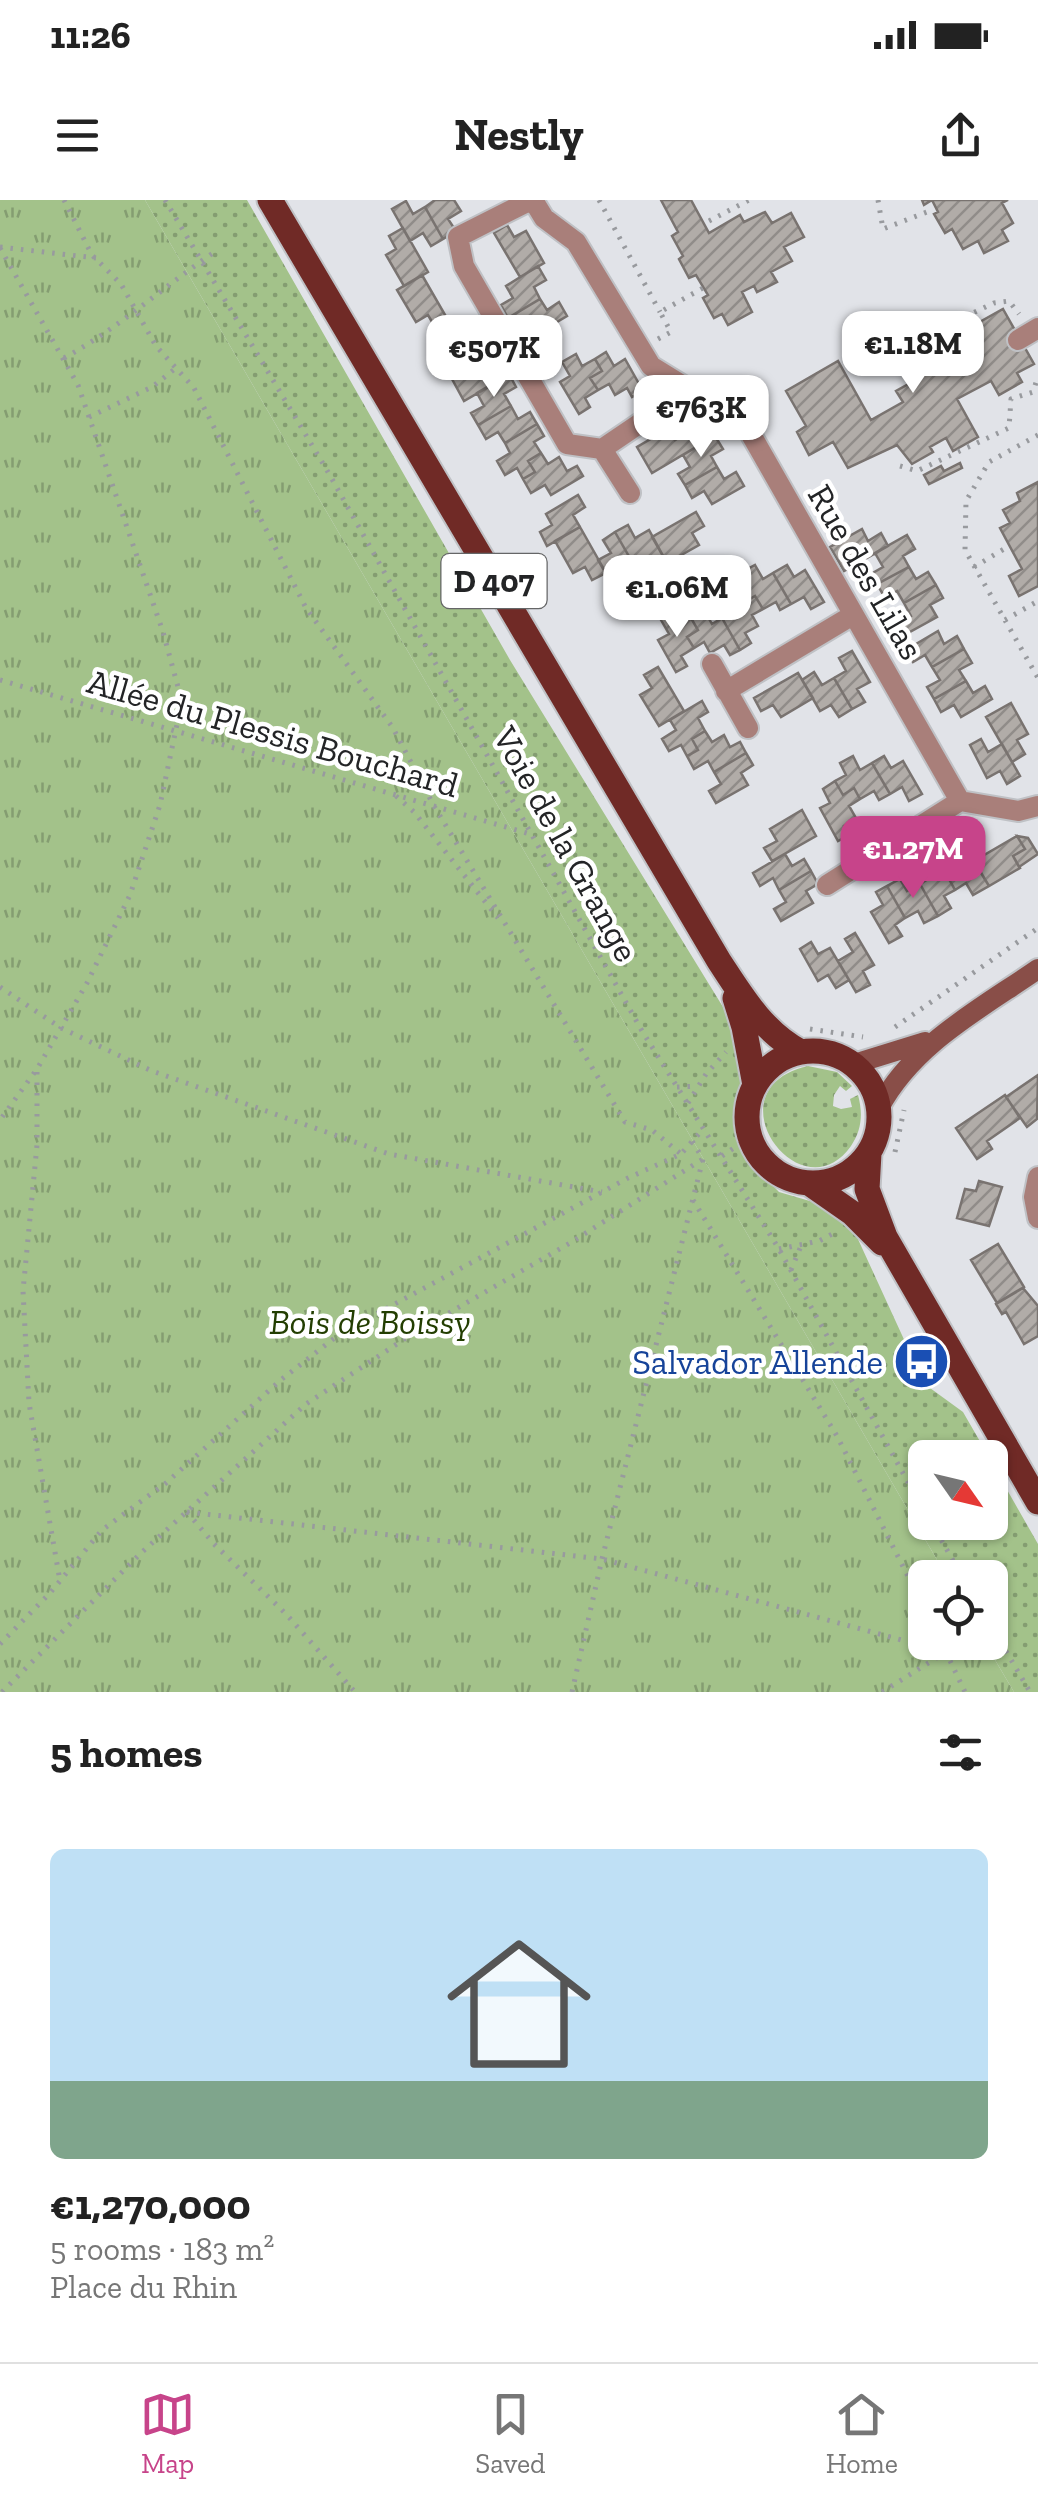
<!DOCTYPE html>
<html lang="en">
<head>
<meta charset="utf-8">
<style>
  :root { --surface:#fff; --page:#f2f2f2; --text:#222; --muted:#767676; --line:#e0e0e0; --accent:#c7448a }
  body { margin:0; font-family:"Zilla Slab",serif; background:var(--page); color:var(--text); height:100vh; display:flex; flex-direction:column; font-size:38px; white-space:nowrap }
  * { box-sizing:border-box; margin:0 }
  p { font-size:32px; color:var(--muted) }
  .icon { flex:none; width:55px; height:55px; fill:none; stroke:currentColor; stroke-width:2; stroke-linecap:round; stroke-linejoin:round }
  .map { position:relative; height:1492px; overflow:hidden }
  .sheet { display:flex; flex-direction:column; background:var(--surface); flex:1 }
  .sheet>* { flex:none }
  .needle { width:65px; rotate:124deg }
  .fabs { position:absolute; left:908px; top:1240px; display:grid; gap:20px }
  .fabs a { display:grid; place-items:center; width:100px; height:100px; border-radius:15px; background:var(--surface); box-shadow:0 2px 8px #0004; font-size:50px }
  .price { position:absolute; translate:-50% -85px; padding:0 22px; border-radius:20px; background:#fff; color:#222; font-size:32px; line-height:65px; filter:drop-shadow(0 2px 5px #0008) }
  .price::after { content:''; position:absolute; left:50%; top:60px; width:30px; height:22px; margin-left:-15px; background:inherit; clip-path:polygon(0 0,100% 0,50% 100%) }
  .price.on { background:var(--accent); color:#fff }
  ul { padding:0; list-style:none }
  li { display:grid; align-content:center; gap:20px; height:530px; padding:0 50px }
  li span { display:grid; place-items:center; height:310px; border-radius:15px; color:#555 }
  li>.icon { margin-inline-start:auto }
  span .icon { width:180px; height:180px; fill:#fffc; stroke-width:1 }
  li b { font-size:42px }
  h2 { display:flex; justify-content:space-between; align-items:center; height:120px; padding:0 50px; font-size:42px }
  .status { display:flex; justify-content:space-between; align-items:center; height:70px; padding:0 50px; background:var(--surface); direction:ltr }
  .status svg { height:28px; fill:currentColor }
  header { display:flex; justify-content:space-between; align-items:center; height:130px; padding:0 50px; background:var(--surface); font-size:45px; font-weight:700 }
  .tabs { display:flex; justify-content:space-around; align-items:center; height:140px; border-top:2px solid var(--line); background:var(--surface); font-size:28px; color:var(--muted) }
  .tabs a { display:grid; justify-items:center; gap:5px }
  .tabs .on { color:var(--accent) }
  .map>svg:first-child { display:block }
  .grass { fill:url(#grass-dots) }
  .park { fill:url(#park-tufts) }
  .building { fill:url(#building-hatch); stroke:#797370; stroke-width:2.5 }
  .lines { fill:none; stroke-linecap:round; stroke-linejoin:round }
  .street-casing { stroke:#bfc1c5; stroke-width:24 }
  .secondary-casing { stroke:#bfc1c5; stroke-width:24 }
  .primary-casing { stroke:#bfc1c5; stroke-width:29 }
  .path { stroke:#989a9e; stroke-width:5; stroke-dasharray:2.5 8; stroke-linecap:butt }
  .street { stroke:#a97f7a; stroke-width:20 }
  .secondary { stroke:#894e48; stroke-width:20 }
  .primary { stroke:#702a26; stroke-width:25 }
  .labels { text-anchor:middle; stroke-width:9; stroke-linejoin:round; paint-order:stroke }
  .shield { fill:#fff; stroke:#656667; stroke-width:2.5 }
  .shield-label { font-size:32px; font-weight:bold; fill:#232426 }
  .street-label { font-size:35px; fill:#232426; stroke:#fff }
  .park-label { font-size:35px; font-style:italic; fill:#233e02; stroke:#fff }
  .transit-label { font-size:35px; fill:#164399; stroke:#fff; text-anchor:end }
</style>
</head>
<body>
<div class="status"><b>11:26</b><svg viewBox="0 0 49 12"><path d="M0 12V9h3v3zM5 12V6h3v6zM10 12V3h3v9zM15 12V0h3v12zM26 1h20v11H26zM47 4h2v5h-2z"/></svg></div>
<header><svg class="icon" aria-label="menu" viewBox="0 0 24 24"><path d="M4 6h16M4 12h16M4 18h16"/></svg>Nestly<svg class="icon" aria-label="share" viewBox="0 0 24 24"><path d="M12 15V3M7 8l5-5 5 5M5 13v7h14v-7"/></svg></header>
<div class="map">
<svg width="1038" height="1492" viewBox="0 0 1038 1492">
  <defs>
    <pattern id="grass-dots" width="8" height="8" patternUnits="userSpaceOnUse" patternTransform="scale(2.5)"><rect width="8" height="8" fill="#a3c28a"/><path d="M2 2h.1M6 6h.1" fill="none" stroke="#849d71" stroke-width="1.8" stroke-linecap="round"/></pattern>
    <pattern id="park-tufts" width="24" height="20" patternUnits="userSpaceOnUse" patternTransform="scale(2.5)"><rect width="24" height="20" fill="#a3c28a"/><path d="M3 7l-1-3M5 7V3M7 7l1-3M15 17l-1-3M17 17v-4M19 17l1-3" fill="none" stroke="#849d71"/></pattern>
    <pattern id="building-hatch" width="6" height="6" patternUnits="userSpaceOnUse" patternTransform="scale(2.5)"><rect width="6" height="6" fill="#b1aca8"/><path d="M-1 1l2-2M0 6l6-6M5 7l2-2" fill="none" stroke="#908c89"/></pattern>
  </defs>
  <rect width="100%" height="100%" fill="#e1e3e8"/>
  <path class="grass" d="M145,0H247L510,460L723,807L733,837L742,882L739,920L748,960L779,992L820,1004L857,1037L907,1146L930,1188L963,1212L989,1257L925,1258V1322H990V1260L1038,1344V1492H1014L985,1443L990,1442V1378L947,1377Z
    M808,866L837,872L852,886L846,891L840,886L834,895L833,906L841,909L852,907L850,899L858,895C863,913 862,930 851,946C801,1017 707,889 808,866Z"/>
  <path class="park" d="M0,0H145L947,1377L925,1378V1442L985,1443L1014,1492H0Z"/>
  <path class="building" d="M454,0L461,11L448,19L456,31L443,39L425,7L435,0Z
    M661,0H691L709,33L740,15L744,22L765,12L772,23L791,13L804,37L784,47L792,61L771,72L777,82L757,92L754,86L742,92L752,112L728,125L722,114L714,118L703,98L708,95L696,75L689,78L679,59L683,56L672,36L678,32Z
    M922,0H1008L1002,3L1013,23L1002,30L1008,41L984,53L978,41L963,49L952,29L945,33L934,14L938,12L932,0L924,5Z
    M406,1L413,14L425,7L443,39L431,46L423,33L410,41L392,9Z
    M507,25L514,37L526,31L544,63L520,77L494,33Z
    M403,28L428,72L404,86L386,55L396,49L389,36Z
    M538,66L546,80L534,87L540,99L508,118L501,105L513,98L506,86Z
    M422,75L448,120L435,127L428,115L416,122L397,90Z
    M540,99L547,110L559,102L567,116L535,135L528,123L515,130L508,118Z
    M1003,109L1034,164L1017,173L1022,182L999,195L991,181L957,199L978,237L953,251L946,238L930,247L933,252L912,264L897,245L848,268L833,242L809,255L797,232L806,226L786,191L838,161L871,220L903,202L896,191L921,177L906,151L946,128L951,138Z
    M464,141L490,186L464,201L446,168L458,161L450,149Z
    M606,152L614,166L625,159L643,191L632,197L627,188L615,195L609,184L598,190L590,178L602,171L595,159Z
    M576,154L582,166L595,159L602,171L590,178L598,190L585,198L590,207L579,214L560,182L570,176L562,162Z
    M509,174L516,187L504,194L511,206L478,225L471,213L484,206L477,193Z
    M511,206L518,219L530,212L537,224L505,243L498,232L486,239L478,225Z
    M537,224L544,236L534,242L541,253L528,261L535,272L523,279L517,268L505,275L497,261L510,253L505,243Z
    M668,229L675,240L687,233L696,247L652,273L637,247Z
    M715,236L723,249L711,256L717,267L685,285L678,274L690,267L683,255Z
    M541,253L548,264L559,257L567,271L577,266L583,276L551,295L545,285L531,293L523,279L535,272L528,261Z
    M960,263L962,268L929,284L924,275L941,266L944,271Z
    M717,267L724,279L736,272L744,286L712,304L704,291L692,298L685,285Z
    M1038,282V386L1019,396L1009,376L1022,369L1000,328L1010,323L1003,310L1020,301L1017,293Z
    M578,295L585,307L573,315L580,327L547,346L540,332L552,325L546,314Z
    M696,312L704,326L692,333L699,345L667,363L652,337Z
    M628,325L635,338L649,330L667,363L653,371L646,359L634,365L615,332Z
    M580,327L606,373L592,380L585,367L573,373L555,341Z
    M862,329L868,341L881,333L888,346L844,371L830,347Z
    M615,332L634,365L622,372L630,385L617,393L598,360L611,353L603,340Z
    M907,335L915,349L903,356L909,367L877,384L871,374L883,367L875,353Z
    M755,365L763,379L773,373L791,404L780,410L776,402L763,409L755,396L743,403L737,391L749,384L742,372Z
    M787,365L794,377L805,370L824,402L811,409L804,397L791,404L773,373Z
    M909,367L916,379L928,372L936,385L904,403L897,391L885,398L877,384Z
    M936,385L943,398L930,405L937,417L906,434L899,423L911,416L904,403Z
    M737,391L743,403L755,396L763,409L752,415L758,426L745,433L751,443L740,450L722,418L732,412L724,398Z
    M704,410L712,424L722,418L740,450L730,455L724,445L710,453L704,442L694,448L687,437L698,430L691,418Z
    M673,412L680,424L691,418L698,430L687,437L694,448L681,456L687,466L676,472L658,440L669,434L661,420Z
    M938,431L944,444L957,436L964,449L932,467L925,455L913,462L906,450Z
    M964,449L972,463L959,470L966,481L934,499L927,487L940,480L932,467Z
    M852,451L870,482L857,489L865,502L852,509L834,478L846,471L839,458Z
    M658,467L684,511L659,526L640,495L652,488L644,475Z
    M814,472L822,485L834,478L852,509L839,517L831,505L820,511L802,480Z
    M798,473L813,498L781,517L773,505L761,511L754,498Z
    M966,481L973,493L985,486L992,499L961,517L954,505L941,512L934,499Z
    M702,501L708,512L698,518L705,531L692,539L698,550L687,556L681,545L669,551L662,539L676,530L670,520Z
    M1011,503L1028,534L1017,540L1025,554L1012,562L986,517Z
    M705,531L712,542L724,535L730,547L740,542L746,553L714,572L708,561L694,569L687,556L698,550L692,539Z
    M981,539L988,552L1002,544L1020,576L1007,584L1000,571L987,578L970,545Z
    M746,553L753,565L741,573L748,585L716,603L709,591L721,584L714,572Z
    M853,556L860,570L872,563L890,594L879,600L874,591L860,599L854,588L843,595L835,581L846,575L840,563Z
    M884,556L891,568L903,561L922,594L909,601L902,587L890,594L872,563Z
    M835,581L843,595L854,588L860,599L849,606L856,618L844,626L849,635L838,641L820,608L830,603L823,589Z
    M802,610L816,636L772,661L764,648L777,641L770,629Z
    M1017,636L1025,649L1013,656L1020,668L989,686L974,661Z
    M1017,636L1028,638L1038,654L1019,667L1013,656L1025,649Z
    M949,651L956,663L970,655L989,686L973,695L966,683L955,690L937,657Z
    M785,654L792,666L804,659L811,671L779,690L773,678L760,686L753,673Z
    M937,657L955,690L944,696L951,708L938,716L920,684L933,676L926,664Z
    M811,671L818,684L806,691L813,703L781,721L774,709L786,702L779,690Z
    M900,679L907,691L920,684L938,716L924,723L918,711L905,718L887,686Z
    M887,686L905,718L895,725L902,736L889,743L871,712L883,705L876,692Z
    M855,733L874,765L863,771L870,785L856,792L838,761L853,752L845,739Z
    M811,742L818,754L830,748L849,780L836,788L828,775L818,781L800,749Z
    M1038,875L1037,919L1027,927L1006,897Z
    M1005,895L1020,918L987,941L992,949L977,959L956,928Z
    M979,981L1002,987L989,1026L957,1018L965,989L976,991Z
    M998,1044L1024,1087L997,1103L971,1060Z
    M1023,1088L1038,1106V1136L1024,1144L1006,1112L1002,1114L996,1104Z"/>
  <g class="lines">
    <defs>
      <path id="street" d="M531,0L458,37L464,66L567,244L602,249L630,293
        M533,0L544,18L576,42L651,166L745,224L960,601L1018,611L1038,606
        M1018,140L1038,128
        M602,249L689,190
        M712,464L748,528
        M726,491L853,415
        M827,685L960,601
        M1038,977L1034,997L1038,1018"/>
      <path id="secondary" d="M854,864L925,842
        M879,908C913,844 980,809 1038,769"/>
      <path id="primary" d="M270,0L719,761C742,796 763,832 801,852
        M735,798L744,827L755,885
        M747 917a66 66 0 1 1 132 0a66 66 0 1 1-132 0Z
        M869,953L867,989L885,1037L1038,1302
        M809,983L852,1013L882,1043"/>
    </defs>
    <use href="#street" class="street-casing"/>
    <use href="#secondary" class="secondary-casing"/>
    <use href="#primary" class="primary-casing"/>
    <path class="path" d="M64,0L92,55L121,84L156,146L194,188L306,408L393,528L434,606L625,922L652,930L681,954
      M165,0L328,272L642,831L779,1049L925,1313
      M599,0L660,112
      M878,0L883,29L932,10
      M709,21L749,0
      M0,47L96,58
      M0,48L78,185L163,432L178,487L180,510L160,605L130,695L87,783L37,869L0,920
      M658,139L671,132L660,112L703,88
      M64,158C119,128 164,86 216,51
      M870,162L994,103L1009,101L1019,114
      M89,217L152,187L176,168
      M1038,235L989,262L966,301L965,350L1038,478
      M900,266L917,271L1009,228L1011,199L1033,192L1038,176
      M974,367L1009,346
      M1005,420L1038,401
      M0,480L530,634
      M396,596L414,612L498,718
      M0,787L61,828L152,871L389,954L602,992
      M895,827L1038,728
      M810,829L863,837
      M37,872V945L23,1091L29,1203L60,1381
      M677,887L698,886
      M688,903L706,874L726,852
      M895,952L904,910
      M722,956L750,937
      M693,1000L837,1236L925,1410
      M779,1049L819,1041L838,1031
      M791,1070L801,1046
      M187,1312L602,1359L946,1452
      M187,1312L214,1344L286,1414L355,1492
      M931,1322L963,1378
      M990,1424L1030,1492
      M941,1442L965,1492
      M0,1444L50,1393L102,1330L166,1283L282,1179L341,1133L628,978L681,954L704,928
      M2,1492L141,1353L306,1204L409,1136L570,1043L703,959
      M572,1492L602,1359L703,959L692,941
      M882,1492L946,1452"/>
    <use href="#street" class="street"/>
    <use href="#secondary" class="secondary"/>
    <use href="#primary" class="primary"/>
  </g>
  <defs>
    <symbol id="bus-disc" viewBox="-11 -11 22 22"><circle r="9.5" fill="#1a4fb4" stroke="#fff"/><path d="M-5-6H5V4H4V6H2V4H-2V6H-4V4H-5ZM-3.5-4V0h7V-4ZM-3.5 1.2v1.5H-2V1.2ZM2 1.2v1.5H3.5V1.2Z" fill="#fff"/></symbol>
  </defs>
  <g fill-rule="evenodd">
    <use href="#bus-disc" x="890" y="1130" width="63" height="63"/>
  </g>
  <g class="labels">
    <rect class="shield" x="441.5" y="354" width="105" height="54" rx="8"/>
    <g class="shield-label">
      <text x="494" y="392">D 407</text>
    </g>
    <g class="street-label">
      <text transform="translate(866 372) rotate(60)" y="12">Rue des Lilas</text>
      <text transform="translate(273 533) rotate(16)" y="12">Allée du Plessis Bouchard</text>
      <text transform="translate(566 644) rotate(61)" y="12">Voie de la Grange</text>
    </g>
    <g class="park-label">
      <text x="370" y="1134">Bois de Boissy</text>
    </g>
    <g class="transit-label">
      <text x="883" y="1174">Salvador Allende</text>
    </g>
  </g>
</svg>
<div class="fabs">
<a><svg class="needle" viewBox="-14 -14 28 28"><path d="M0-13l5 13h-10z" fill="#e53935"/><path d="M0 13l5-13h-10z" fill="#767676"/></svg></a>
<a><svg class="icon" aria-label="locate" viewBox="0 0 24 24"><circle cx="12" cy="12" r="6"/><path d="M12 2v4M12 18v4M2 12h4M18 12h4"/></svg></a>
</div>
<b class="price" style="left:913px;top:196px">€1.18M</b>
<b class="price" style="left:494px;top:200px">€507K</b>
<b class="price" style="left:701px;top:260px">€763K</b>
<b class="price" style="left:677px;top:440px">€1.06M</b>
<b class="price on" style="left:913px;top:701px">€1.27M</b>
</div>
<section class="sheet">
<h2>5 homes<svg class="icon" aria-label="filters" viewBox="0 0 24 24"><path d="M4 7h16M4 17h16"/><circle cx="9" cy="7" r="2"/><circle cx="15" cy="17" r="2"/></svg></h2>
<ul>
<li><span style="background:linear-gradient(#bfe0f5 75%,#7fa58c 0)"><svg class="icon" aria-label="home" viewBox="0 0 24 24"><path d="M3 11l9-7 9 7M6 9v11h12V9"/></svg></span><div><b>€1,270,000</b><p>5 rooms · 183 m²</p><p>Place du Rhin</p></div></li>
</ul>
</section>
<nav class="tabs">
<a class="on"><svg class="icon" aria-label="map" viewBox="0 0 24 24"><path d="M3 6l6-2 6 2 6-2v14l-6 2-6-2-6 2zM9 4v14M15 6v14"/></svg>Map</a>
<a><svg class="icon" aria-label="saved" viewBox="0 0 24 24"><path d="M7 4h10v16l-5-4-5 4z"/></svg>Saved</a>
<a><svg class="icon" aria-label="home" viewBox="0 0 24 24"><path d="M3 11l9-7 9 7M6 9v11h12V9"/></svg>Home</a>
</nav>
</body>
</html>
